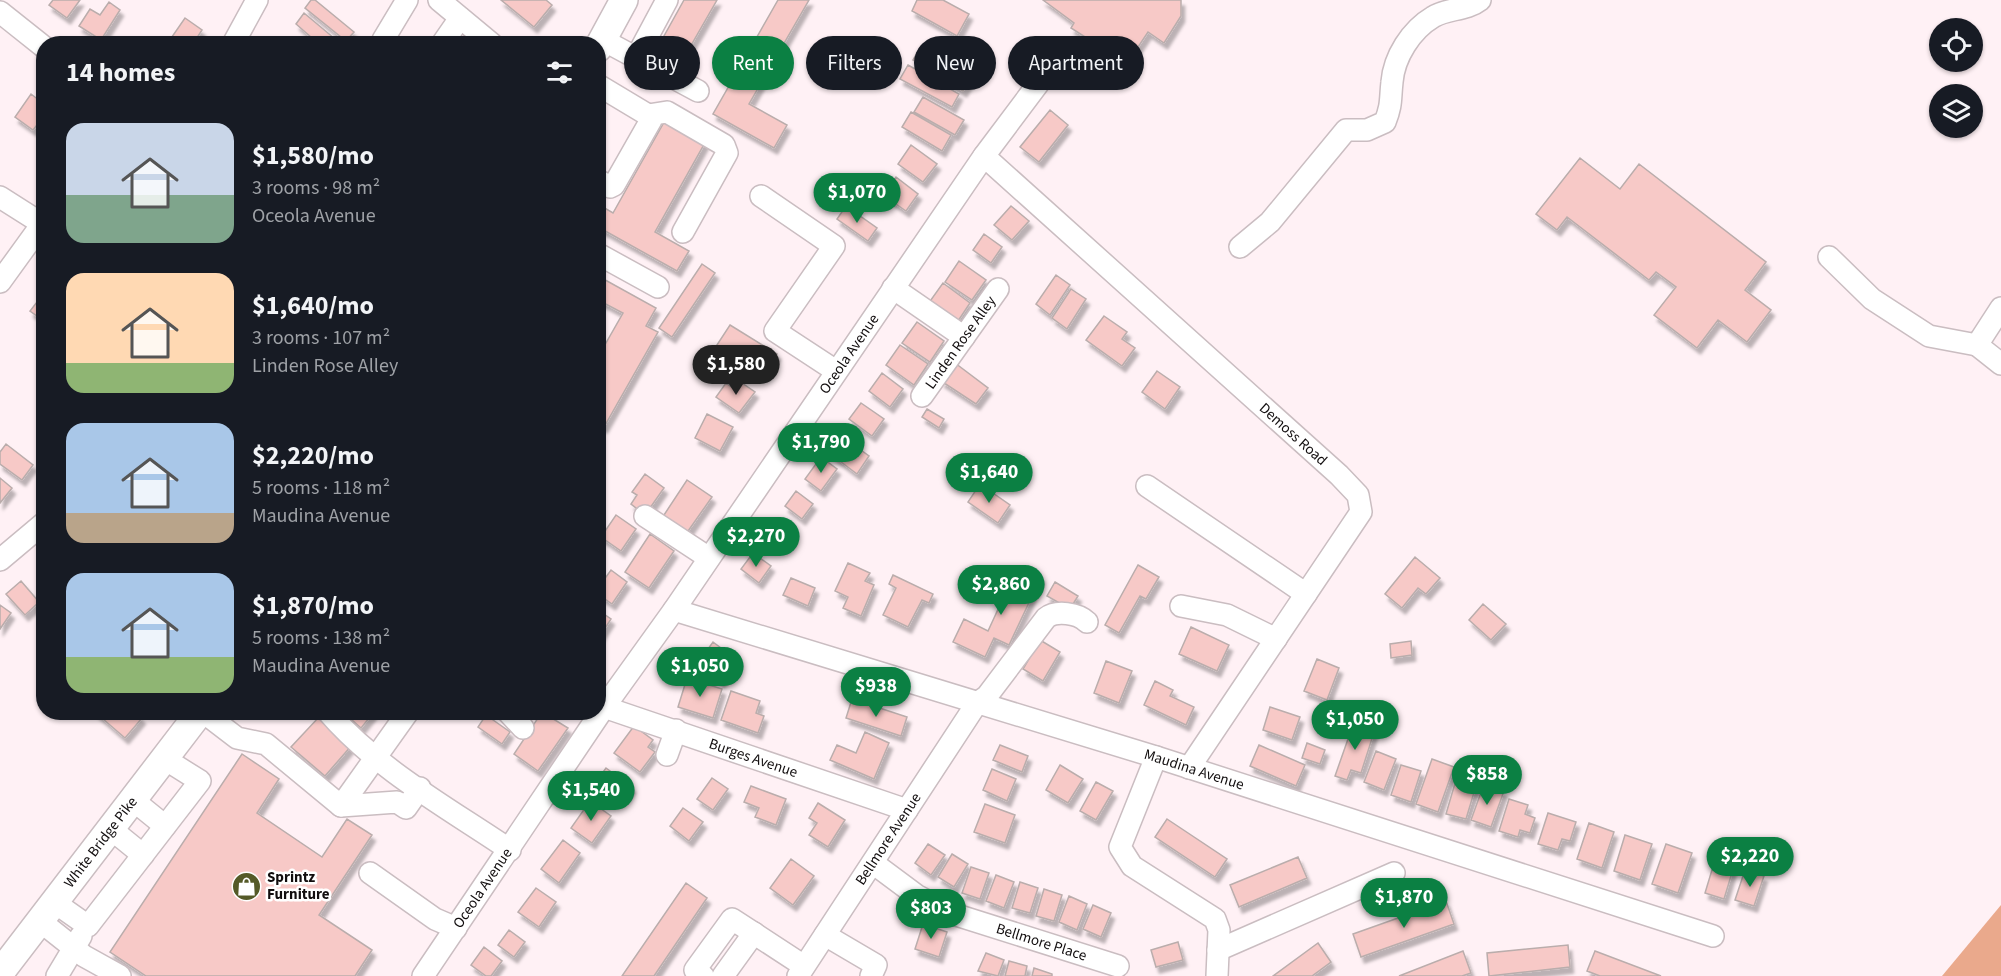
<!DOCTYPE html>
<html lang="en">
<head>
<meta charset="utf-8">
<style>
  :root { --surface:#171b24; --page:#20242c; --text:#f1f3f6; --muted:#9ea1a6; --accent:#0b8043 }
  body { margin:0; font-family:"Source Sans 3",sans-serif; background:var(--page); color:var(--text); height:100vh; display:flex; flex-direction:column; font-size:22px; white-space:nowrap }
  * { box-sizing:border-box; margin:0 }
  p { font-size:20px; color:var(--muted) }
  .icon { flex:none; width:33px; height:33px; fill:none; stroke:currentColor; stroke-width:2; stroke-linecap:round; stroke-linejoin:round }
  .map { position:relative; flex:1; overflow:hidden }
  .sheet { position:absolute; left:36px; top:36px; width:570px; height:684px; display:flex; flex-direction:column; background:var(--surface); border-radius:24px; box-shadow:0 2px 4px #0004 }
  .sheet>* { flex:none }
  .top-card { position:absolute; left:624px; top:36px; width:570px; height:54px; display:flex; gap:12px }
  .fabs { position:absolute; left:1929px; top:18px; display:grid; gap:12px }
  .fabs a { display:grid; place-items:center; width:54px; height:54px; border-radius:50%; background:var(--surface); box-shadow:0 2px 4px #0004; font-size:30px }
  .price { position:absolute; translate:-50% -51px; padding:0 14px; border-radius:21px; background:var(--accent); color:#fff; font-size:20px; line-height:39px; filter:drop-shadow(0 2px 3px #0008) }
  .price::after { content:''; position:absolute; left:50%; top:36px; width:18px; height:14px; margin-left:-9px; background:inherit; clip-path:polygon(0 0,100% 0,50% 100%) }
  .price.active { background:#222; color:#fff }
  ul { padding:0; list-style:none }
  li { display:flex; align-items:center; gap:18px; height:150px; padding:0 30px }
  li span { display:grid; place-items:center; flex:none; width:168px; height:120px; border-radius:18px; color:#555 }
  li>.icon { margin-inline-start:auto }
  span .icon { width:72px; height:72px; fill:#fffc; stroke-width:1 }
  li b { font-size:26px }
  h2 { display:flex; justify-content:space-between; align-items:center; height:72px; padding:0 30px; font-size:26px }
  .chip { padding:0 21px; border-radius:27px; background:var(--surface); box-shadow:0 2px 4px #0004; font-size:21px; line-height:54px }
  .chip.active { background:var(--accent); color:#fff }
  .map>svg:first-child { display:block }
  .forest { fill:#eaa98c }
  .building { fill:#f7c9c7; stroke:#baadac; stroke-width:1.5; filter:url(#shadow) }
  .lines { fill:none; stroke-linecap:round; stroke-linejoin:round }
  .minor-casing { stroke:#cabdc1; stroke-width:24 }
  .major-casing { stroke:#cabdc1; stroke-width:30 }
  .minor { stroke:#fff; stroke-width:21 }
  .major { stroke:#fff; stroke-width:27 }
  .labels { text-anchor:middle; stroke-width:5; stroke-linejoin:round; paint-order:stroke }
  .street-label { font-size:15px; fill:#110d0e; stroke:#fff }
  .poi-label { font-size:15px; font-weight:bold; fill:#110d0e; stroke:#fff; text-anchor:start }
</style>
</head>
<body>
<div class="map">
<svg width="2001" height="976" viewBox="0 0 2001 976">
  <defs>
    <filter id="shadow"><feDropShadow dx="3.5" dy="6" stdDeviation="1.5" flood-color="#0004"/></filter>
  </defs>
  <rect width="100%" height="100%" fill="#fff1f5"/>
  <path class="forest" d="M2001,905V976H1942Z"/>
  <path class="building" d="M53,0H80L67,18L49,5Z
    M311,0H315L354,32L346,41L305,8Z
    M501,0H546L552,5L534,27Z
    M684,0H717L678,68L654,54Z
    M778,0H809L749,104L787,125L774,148L713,114Z
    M917,0H943L969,14L957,36L912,11Z
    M1043,0H1181V16L1164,43L1148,32L1130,59L1099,39L1096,44L1071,28L1074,23Z
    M109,2L120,10L101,40L79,26L90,9L100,15Z
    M304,13L341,44H319L296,24Z
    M185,18L202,30L193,44H167Z
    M921,46L972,78L963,91L913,60Z
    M908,65L959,94L952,107L900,79Z
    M31,94L44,104V116L33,130L15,117Z
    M923,97L964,120L955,135L914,112Z
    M1050,110L1068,125L1039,162L1020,147Z
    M911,112L951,135L942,151L902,127Z
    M667,117L707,139L655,232L689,251L677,271L598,227V204L613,213Z
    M911,145L937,164L923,182L898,164Z
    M1580,158L1620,189L1639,164L1766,262L1745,290L1771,310L1747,342L1718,320L1697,348L1654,315L1676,287L1656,272L1649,280L1567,217L1557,230L1536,214Z
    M896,177L918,194L906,211L883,195Z
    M846,206L877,228L868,241L837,219Z
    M1011,206L1029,221L1012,240L994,225Z
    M984,234L1002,247L991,263L973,250Z
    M959,261L986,280L972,300L945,282Z
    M702,264L715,273L672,337L659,328Z
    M1056,275L1070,285L1050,315L1036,304Z
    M598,276L656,308L646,326L658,332L604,427L598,424V357L623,313L598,300Z
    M943,283L970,303L956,324L928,304Z
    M1071,289L1086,299L1067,329L1052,318Z
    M44,293V321L30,311Z
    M1104,316L1127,332L1122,339L1135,348L1122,366L1086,340Z
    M917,322L944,341L930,362L902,343Z
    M730,325L777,354L765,373L737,356L732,363L713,351Z
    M900,345L928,364L914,385L886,365Z
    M955,363L988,388L976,404L941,381Z
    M1157,371L1180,387L1165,409L1142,392Z
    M882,373L903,389L890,407L869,391Z
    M739,381L755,392L739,413L716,397L726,383L734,389Z
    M861,403L884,419L872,436L849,419Z
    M927,409L944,419L939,428L922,417Z
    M707,414L733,427L720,451L695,438Z
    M840,435L869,456L857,474L828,452Z
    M6,444L33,465L22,480L0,464V452Z
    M821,457L837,469L821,491L805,479Z
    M645,474L664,488L645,515L631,504L637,495L632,492Z
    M0,478L12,488L0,503Z
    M687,480L712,497L686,534L662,518Z
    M980,484L1010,505L998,523L968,502Z
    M796,491L813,504L802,519L785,506Z
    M616,515L636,529L621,551L601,537Z
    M650,534L674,551L649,588L625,572Z
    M753,553L771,566L759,583L741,569Z
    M1415,557L1440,578L1426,594L1418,588L1402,608L1385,594Z
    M848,563L870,573L865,581L874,585L861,616L843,608L848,597L835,591Z
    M1138,565L1159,577L1146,599L1140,596L1119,633L1105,625Z
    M1018,566L1041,577L1009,645L994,638L985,657L953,642L964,619L988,631Z
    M611,570L627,582L612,604L598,594V588Z
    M893,575L933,594L929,603L922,600L908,627L883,615L896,588L889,584Z
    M791,578L815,588L808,606L783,595Z
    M21,581L39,602L25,615L6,594Z
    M1055,582L1078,596L1070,609L1047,596Z
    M1483,604L1506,624L1491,640L1469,620Z
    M0,605L11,613L0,629Z
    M598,610L611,619L600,636L598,635Z
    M1191,627L1229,645L1217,671L1179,654Z
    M1040,640L1060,652L1043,681L1023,669Z
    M1411,641L1412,655L1391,658L1390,644Z
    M713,642L737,660L721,682L697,664Z
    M1317,659L1339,668L1327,700L1304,691Z
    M1106,661L1132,671L1119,703L1094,693Z
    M687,678L722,689L713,718L678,707Z
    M1155,681L1173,690L1170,696L1194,707L1186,725L1144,705Z
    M731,691L760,701L756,713L764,716L758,733L721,720Z
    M852,699L907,717L901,736L846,718Z
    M1270,707L1300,717L1292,740L1263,730Z
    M95,712H135L142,718L125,738Z
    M343,712H374L361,728Z
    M542,712L568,728L538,771L514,754Z
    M486,715L510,732L502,744L478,727Z
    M319,717L352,745L325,776L291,747Z
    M1354,722L1375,729L1361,773L1351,770L1347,780L1335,776Z
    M634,726L653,740L648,747L655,752L640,772L614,753Z
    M865,732L889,743L874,779L830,760L837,745L856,753Z
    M1307,743L1325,750L1320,764L1302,758Z
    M1000,745L1028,756L1022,772L993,760Z
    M1259,745L1305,765L1296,786L1250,766Z
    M1376,751L1396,759L1384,790L1364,782Z
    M242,754L279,779L257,813L322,857L347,819L372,835L319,915L372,950L355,976H146L110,952Z
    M1432,759L1454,767L1438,812L1416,804Z
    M1060,765L1083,779L1068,803L1046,790Z
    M1401,765L1421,771L1411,802L1391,795Z
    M606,768L632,787L626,795L619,790L611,800L592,787Z
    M992,769L1016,779L1007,801L983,790Z
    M1458,773L1478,779L1466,819L1446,814Z
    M712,778L728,789L713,810L697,799Z
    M1096,782L1113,791L1096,820L1080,811Z
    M1484,784L1504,791L1491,827L1471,820Z
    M751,786L786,799L776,825L755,817L759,808L744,802Z
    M1509,799L1528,805L1525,814L1535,818L1530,833L1520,830L1518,837L1499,831Z
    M590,801L611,816L592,843L571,828Z
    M818,803L845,820L828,847L809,835L817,823L809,818Z
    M985,804L1015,815L1005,843L974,832Z
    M683,808L703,822L689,841L670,826Z
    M1548,813L1576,822L1570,841L1562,839L1558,850L1538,844Z
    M1167,819L1227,859L1215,877L1155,837Z
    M1589,823L1614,832L1602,868L1577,859Z
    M1625,835L1652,844L1640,880L1614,871Z
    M563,840L580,853L559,883L541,869Z
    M928,844L945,855L931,875L915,863Z
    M1666,844L1692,853L1678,893L1652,884Z
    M952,854L968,864L954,887L938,877Z
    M1298,857L1307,878L1239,907L1230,885Z
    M791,859L814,876L793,905L770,888Z
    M1715,860L1734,866L1724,899L1705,893Z
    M971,867L989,873L980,899L962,893Z
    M1745,870L1764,876L1754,906L1735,900Z
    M996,875L1014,882L1004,908L986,901Z
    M1020,882L1038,888L1030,913L1012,908Z
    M686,883L707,898L654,976H622Z
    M536,888L556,902L539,927L518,912Z
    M1044,889L1062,895L1054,921L1036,916Z
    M1069,896L1087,904L1077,930L1059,922Z
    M1446,901L1454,924L1361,957L1353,934Z
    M1093,905L1111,913L1101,937L1083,929Z
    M923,924L947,932L939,957L915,949Z
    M509,930L525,942L514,957L498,945Z
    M1178,942L1183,960L1156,967L1151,950Z
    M1318,943L1331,962L1312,976H1273Z
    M1568,945L1570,967L1489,976L1487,953Z
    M484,947L502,961L491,976H486L471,965Z
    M1463,951L1471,973L1462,976H1399Z
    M1595,951L1661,976H1600L1587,971Z
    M986,953L1004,960L998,976L978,971Z
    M1009,961L1027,966L1025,976H1005Z
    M1034,968L1052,974V976H1032Z"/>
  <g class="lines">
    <defs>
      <g id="minor">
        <path d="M439,0L492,44"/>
        <path d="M0,12L44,47"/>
        <path d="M603,40L698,91"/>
        <path d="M233,44L257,0"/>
        <path d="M384,44L383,40L407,0"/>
        <path d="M442,44L460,18"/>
        <path d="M636,58L667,0"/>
        <path d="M598,85L648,115L651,120L614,185L610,187L598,180"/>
        <path d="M648,115L667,112L724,145L727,153L683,232"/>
        <path id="s1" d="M984,156L1339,475L1358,495L1361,512L1189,768"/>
        <path d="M761,196L834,246L775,331L836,371"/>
        <path d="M0,197L44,225"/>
        <path d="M1240,247L1270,222L1346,130H1367L1385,122C1392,104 1390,100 1392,82C1394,57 1411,30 1433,17C1447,8 1466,11 1480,0"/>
        <path d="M598,254L658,287"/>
        <path d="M1829,257L1872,299L1929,336L1977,345L2001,308"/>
        <path d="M0,282L42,224"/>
        <path d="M893,288L964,337"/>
        <path d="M1977,345L2001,364"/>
        <path id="s2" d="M922,396L998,289"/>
        <path d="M1147,486L1306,594"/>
        <path d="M645,516L709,558"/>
        <path d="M0,560L44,523"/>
        <path d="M1181,606L1227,615L1276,639"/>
        <path id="s3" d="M674,610L1156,757L1713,936"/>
        <path id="s4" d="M598,705L907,810"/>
        <path d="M203,712L237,738L266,744L341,806L397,802L406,808L420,788"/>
        <path d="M328,712C377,769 448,808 510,850"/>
        <path d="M508,712L523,728"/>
        <path d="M667,755L676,730"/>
        <path d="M1156,757L1120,847L1132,866L1215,919L1219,930L1217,976"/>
        <path d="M133,800L165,826"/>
        <path d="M341,806L408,712"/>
        <path d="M111,829L143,855"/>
        <path id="s5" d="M873,863L916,895L950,913L1118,966"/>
        <path d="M370,873L435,919L456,928"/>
        <path d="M54,902L88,926L200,781L165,759"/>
        <path d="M40,921L84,956L120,976"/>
        <path d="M825,935L876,965L871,976"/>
        <path d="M1218,950L1394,873"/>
        <path d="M57,976L81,936"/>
        <path id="s6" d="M423,976L605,706L674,610L984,156L1056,60"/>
        <path d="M703,976L695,970L732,919L804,966"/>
        <path d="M723,976L754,933"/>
        <path id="s7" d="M798,976L977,703L987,696L1046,618C1056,610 1078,613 1087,622"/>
      </g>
      <g id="major">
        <path d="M598,48L624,0"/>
        <path id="s8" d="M0,973L200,712"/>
      </g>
    </defs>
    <use href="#minor" class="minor-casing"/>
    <use href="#major" class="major-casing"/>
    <use href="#minor" class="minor"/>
    <use href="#major" class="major"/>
  </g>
  <defs>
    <symbol id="shop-disc" viewBox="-11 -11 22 22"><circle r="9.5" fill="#555a28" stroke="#fff"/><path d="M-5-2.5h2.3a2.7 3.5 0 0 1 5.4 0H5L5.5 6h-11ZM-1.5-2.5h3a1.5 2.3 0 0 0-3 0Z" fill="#fff"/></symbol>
  </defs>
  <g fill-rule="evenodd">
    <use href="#shop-disc" x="230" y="870" width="33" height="33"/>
  </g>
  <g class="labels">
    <g class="street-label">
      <text dy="5" stroke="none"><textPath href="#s2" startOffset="66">Linden Rose Alley</textPath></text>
      <text dy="5" stroke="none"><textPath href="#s6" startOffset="754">Oceola Avenue</textPath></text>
      <text dy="5" stroke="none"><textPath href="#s1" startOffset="416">Demoss Road</textPath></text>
      <text dy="5" stroke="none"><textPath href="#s4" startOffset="164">Burges Avenue</textPath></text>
      <text dy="5" stroke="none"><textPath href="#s3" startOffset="544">Maudina Avenue</textPath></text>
      <text dy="5" stroke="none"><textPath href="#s7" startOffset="164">Bellmore Avenue</textPath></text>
      <text dy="5" stroke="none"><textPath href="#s8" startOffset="165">White Bridge Pike</textPath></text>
      <text dy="5" stroke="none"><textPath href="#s6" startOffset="106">Oceola Avenue</textPath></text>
      <text dy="5" stroke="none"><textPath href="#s5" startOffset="188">Bellmore Place</textPath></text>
    </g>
    <g class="poi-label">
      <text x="267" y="882">Sprintz<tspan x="267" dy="17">Furniture</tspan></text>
    </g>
  </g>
</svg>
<div class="fabs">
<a><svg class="icon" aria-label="locate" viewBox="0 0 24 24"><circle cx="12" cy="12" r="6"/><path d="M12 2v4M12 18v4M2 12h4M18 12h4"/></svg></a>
<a><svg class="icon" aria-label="layers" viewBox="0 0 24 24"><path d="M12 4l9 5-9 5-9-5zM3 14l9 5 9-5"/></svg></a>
</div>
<b class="price" style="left:857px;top:224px">$1,070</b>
<b class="price active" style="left:736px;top:396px">$1,580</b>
<b class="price" style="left:821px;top:474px">$1,790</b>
<b class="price" style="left:989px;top:504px">$1,640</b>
<b class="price" style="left:756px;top:568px">$2,270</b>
<b class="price" style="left:1001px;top:616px">$2,860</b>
<b class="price" style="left:700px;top:698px">$1,050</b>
<b class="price" style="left:876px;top:718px">$938</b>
<b class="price" style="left:1355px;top:751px">$1,050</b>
<b class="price" style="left:1487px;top:806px">$858</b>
<b class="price" style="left:591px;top:822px">$1,540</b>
<b class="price" style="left:1750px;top:888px">$2,220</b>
<b class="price" style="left:1404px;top:929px">$1,870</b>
<b class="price" style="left:931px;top:940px">$803</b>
<div class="top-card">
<a class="chip">Buy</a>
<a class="chip active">Rent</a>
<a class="chip">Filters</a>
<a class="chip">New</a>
<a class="chip">Apartment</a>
</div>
<section class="sheet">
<h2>14 homes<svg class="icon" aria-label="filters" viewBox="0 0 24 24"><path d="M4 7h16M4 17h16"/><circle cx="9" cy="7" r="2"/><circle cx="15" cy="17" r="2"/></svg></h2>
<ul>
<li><span style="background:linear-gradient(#c9d6e8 60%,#7fa58c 0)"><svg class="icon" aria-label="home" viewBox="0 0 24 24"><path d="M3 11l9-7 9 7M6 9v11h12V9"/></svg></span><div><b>$1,580/mo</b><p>3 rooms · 98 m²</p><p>Oceola Avenue</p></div></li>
<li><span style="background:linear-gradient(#ffd9b3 75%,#8fb573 0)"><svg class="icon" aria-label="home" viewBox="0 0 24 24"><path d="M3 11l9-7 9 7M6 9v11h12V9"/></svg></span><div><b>$1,640/mo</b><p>3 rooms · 107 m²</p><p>Linden Rose Alley</p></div></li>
<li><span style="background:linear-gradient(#a9c7e8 75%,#b9a48a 0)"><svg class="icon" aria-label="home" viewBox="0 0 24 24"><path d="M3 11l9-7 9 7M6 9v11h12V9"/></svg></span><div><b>$2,220/mo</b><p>5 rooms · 118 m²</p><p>Maudina Avenue</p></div></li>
<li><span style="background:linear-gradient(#a9c7e8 70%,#8fb573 0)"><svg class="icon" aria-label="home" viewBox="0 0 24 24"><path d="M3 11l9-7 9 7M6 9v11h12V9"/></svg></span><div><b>$1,870/mo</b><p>5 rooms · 138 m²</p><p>Maudina Avenue</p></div></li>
</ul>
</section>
</div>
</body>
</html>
